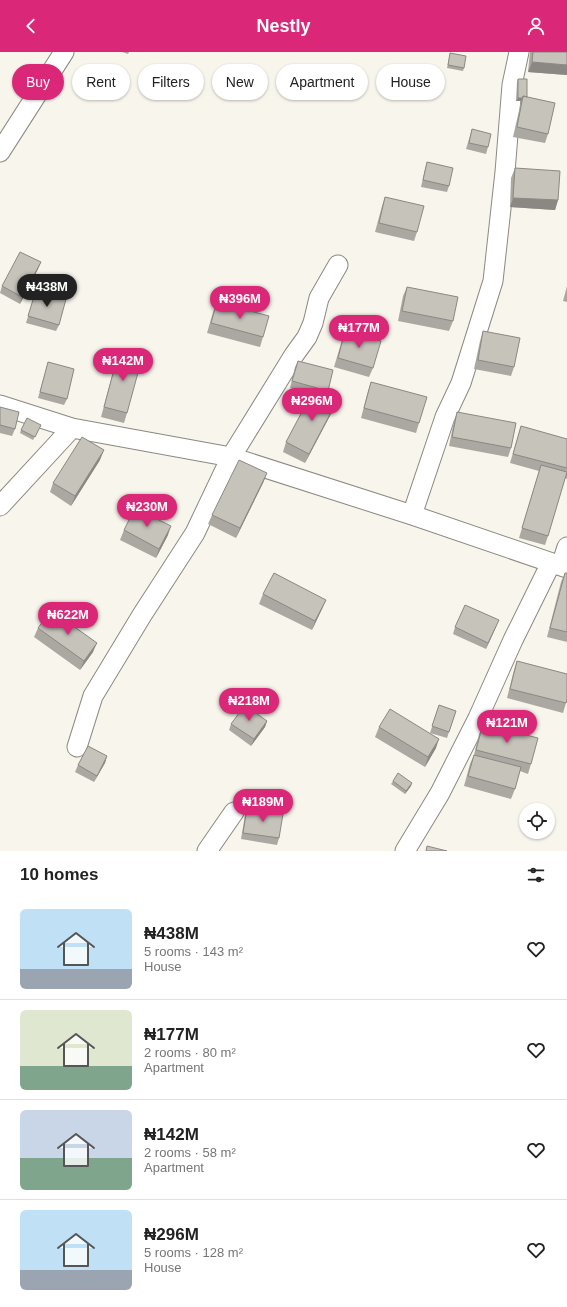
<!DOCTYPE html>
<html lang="en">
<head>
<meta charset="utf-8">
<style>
  :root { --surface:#fff; --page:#f6f6f6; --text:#222; --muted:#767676; --line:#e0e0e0; --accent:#db2777 }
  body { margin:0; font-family:Helvetica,sans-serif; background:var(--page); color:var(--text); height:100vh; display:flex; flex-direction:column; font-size:15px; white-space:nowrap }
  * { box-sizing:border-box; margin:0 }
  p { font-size:13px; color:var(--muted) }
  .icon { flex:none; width:22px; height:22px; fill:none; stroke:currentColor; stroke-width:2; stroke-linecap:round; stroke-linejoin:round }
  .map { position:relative; height:799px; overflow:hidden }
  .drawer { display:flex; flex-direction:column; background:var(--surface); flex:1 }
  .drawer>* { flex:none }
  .hud { position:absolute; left:12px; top:12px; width:543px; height:36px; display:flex; gap:8px }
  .buttons { position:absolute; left:519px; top:751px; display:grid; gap:8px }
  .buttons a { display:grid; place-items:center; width:36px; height:36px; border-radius:50%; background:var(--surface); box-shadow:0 1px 3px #0004; font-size:20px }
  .price { position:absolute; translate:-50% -34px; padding:0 9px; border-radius:14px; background:var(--accent); color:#fff; font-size:13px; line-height:26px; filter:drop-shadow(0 1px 2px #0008) }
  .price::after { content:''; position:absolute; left:50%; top:24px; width:12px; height:9px; margin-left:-6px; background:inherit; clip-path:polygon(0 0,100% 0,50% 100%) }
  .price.on { background:#222; color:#fff }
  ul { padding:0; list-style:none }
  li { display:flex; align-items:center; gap:12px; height:100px; padding:0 20px }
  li+li { border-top:1px solid var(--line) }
  li span { display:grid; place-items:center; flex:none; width:112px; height:80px; border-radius:6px; color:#555 }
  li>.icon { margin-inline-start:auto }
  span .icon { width:48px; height:48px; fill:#fffc; stroke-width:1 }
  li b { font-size:17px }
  h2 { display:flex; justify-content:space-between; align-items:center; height:48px; padding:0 20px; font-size:17px }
  .pill { padding:0 14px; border-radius:18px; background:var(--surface); box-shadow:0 1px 3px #0004; font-size:14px; line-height:36px }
  .pill.on { background:var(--accent); color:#fff }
  header { display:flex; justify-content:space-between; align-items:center; height:52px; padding:0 20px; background:var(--accent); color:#fff; font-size:18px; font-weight:800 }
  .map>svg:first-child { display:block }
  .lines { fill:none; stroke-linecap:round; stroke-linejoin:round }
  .minor-casing { stroke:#8c8981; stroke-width:21 }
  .minor { stroke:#fff; stroke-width:19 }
  .wall { fill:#aaa8a1 }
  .shaded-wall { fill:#8b8883 }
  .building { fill:#c6c3bb; stroke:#8b8883 }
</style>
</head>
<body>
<header><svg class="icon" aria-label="back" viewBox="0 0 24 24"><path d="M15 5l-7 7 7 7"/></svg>Nestly<svg class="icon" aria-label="person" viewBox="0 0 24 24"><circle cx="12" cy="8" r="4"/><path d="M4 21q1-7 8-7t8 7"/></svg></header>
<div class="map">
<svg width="567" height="799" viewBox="0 0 567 799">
  <rect width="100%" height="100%" fill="#f8f5ec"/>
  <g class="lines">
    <defs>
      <path id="minor" d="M0,100L64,0
        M0,353L72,376L231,405L412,463L567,516
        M0,454L72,376
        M412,463L445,365L461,331L493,229L505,120L512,33L519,0
        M561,514L567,495
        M77,695L93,644L142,563L195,481L231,405L294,303L307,285L313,271L319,246L338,213
        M207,799L234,760
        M405,799L440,741L478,666L513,588L551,511"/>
    </defs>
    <use href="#minor" class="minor-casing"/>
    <use href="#minor" class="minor"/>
  </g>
  <path class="wall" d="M122,0H129L128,2Z
    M530,0H567V23L528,20Z
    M450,1L464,16L463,19L447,16Z
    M518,27L527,45L548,82L545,91L513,85L520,54L521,49H516L517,30Z
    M472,77L488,95L486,102L466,97Z
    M427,110L449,134L447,140L421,135L425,117Z
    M515,116L558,148L555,158L510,155L511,126Z
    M385,145L417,180L414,189L375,180L382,154Z
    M41,210L38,217L20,252L0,241L2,234Z
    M567,234V250L563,249Z
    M407,235L453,269L449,279L398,269L403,244Z
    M36,238L59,273L56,279L26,271Z
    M217,250L263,285L260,295L207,281L213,260Z
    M345,279L373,316L369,325L334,315L342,288Z
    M483,279L514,315L511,324L474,317L480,289Z
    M119,299L127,361L124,371L101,365L116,309Z
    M298,309L328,339L326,344L333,358L305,411L283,400L286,390L312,342L290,336L295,315Z
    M48,310L67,347L64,353L38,346Z
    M371,330L419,371L416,381L361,366L368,339Z
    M0,355L15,377L12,384L0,381Z
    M457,360L511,396L508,405L449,394L454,369Z
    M41,373L33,388L20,381L21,378Z
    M521,374L567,387V427L565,426L548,484L545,493L519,486L539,419L510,411L518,384Z
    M100,408L71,454L50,440L53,431Z
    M267,421L263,431L236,486L208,472L212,463Z
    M124,478L168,483L156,506L120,488Z
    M565,521H567V590L547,585L561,530Z
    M263,542L326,548L322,557L312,578L259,552Z
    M455,575H496L486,597L453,582Z
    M38,576L93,600L80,618L34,585Z
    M517,609L566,651L563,661L507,646L514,618Z
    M439,653L456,659L447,686L430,681Z
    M267,669L265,675L251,694L229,678L231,672Z
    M483,672L531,712L528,722L520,719L515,737L511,747L464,734L470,712L474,703L479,682Z
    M379,675L436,696L425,715L375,685Z
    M107,704L105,711L94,730L75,720L78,713Z
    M393,729L411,734L405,742L391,732Z
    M247,756L279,786L277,793L241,787L245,763Z"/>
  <path class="shaded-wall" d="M532,10L567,13V23L528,20Z
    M518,46H523L521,49H516Z
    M513,146L558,148L555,158L510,155Z
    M41,210L38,217L20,252L22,245Z
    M337,349L333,358L305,411L309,402Z
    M104,398L100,408L71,454L75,444Z
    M267,421L263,431L236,486L240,476Z
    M171,474L168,483L156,506L159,497Z
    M326,548L322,557L312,578L315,569Z
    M499,568L496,575L486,597L488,591Z
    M97,591L93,600L80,618L84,609Z
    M267,669L265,675L251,694L254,687Z
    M439,687L436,696L425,715L428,705Z
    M107,704L105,711L94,730Z
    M412,731L411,734L405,742L406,739Z"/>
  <path class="building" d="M533,0H567V13L532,10Z
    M450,1L466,4L464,16L448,13Z
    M518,27H527V45L523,44V46H518Z
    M523,44L555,51L548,82L517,75Z
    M472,77L491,82L488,95L469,91Z
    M427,110L453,116L449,134L423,128Z
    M515,116L560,119L558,148L513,146Z
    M385,145L424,154L417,180L379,171Z
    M20,200L41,210L22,245L2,234Z
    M407,235L458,245L453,269L402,259Z
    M36,238L66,247L59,273L28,264Z
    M217,250L269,264L263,285L211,271Z
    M345,279L381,289L373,316L338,306Z
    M483,279L520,286L514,315L478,308Z
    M119,299L142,306L127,361L104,355Z
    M298,309L333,318L328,339L292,329Z
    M48,310L74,317L67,347L40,340Z
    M371,330L427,345L419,371L364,356Z
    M314,337L337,349L309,402L286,390Z
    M0,355L19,360L15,377L0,373Z
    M457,360L516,371L511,396L452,385Z
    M27,366L41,373L35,385L21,378Z
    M521,374L567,387V416L513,402Z
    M82,385L104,398L75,444L53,431Z
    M239,408L267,421L240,476L212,463Z
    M541,413L567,420L548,484L522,476Z
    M135,456L171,474L159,497L124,478Z
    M274,521L326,548L315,569L263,542Z
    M565,521H567V580L550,576Z
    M465,553L499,568L488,591L455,575Z
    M51,558L97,591L84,609L38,576Z
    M517,609L567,622V648L566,651L510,637Z
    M245,653L267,669L254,687L231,672Z
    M439,653L456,659L449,680L432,674Z
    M390,657L439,687L428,705L379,675Z
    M483,672L538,686L531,712L476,698Z
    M88,694L107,704L97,724L78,713Z
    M474,703L521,715L515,737L468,724Z
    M398,721L412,731L406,739L393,729Z
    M247,756L283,762L279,786L243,781Z
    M427,794L447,799H426Z"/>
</svg>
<div class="buttons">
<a><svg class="icon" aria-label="locate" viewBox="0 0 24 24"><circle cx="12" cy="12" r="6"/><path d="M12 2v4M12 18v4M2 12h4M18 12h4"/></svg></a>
</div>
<b class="price on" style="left:47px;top:256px">₦438M</b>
<b class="price" style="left:240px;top:268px">₦396M</b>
<b class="price" style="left:359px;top:297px">₦177M</b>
<b class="price" style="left:123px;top:330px">₦142M</b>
<b class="price" style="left:312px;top:370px">₦296M</b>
<b class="price" style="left:147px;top:476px">₦230M</b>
<b class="price" style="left:68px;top:584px">₦622M</b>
<b class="price" style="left:249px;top:670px">₦218M</b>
<b class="price" style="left:507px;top:692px">₦121M</b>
<b class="price" style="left:263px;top:771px">₦189M</b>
<div class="hud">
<a class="pill on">Buy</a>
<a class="pill">Rent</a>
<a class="pill">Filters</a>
<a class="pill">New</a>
<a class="pill">Apartment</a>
<a class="pill">House</a>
</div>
</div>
<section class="drawer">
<h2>10 homes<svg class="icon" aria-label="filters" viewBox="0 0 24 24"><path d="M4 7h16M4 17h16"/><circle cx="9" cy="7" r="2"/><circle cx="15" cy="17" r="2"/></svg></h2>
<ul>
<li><span style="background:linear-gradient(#bfe0f5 75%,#9aa5b1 0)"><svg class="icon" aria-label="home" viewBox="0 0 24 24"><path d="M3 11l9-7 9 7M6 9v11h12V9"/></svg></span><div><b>₦438M</b><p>5 rooms · 143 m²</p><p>House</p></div><svg class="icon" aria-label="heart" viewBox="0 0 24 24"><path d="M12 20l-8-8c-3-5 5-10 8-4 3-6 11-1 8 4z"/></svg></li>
<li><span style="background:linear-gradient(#dfe7d0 70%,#7fa58c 0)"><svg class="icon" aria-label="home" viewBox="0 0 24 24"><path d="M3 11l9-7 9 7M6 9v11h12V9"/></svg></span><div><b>₦177M</b><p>2 rooms · 80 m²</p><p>Apartment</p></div><svg class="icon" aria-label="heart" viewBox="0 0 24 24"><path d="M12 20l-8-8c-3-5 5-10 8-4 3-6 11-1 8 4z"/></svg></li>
<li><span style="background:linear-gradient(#c9d6e8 60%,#7fa58c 0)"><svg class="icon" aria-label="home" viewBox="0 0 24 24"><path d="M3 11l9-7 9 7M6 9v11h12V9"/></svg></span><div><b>₦142M</b><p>2 rooms · 58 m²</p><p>Apartment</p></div><svg class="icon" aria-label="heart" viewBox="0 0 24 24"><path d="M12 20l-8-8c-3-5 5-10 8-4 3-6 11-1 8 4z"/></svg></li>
<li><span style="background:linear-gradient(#bfe0f5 75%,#9aa5b1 0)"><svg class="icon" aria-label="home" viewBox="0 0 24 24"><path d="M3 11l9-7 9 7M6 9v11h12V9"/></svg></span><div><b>₦296M</b><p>5 rooms · 128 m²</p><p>House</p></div><svg class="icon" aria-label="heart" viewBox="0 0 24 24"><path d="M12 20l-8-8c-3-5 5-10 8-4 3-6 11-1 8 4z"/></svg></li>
</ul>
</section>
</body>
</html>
